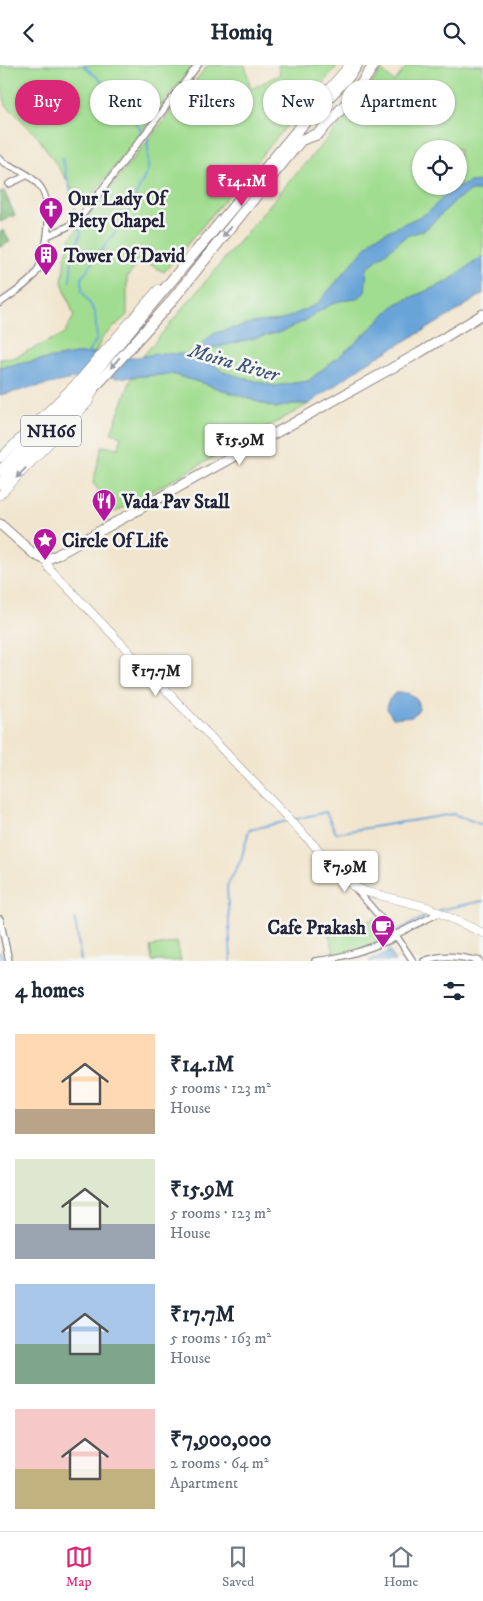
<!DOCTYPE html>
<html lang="en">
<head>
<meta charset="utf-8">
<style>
  :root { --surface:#fff; --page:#f2f2f3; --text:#1f2937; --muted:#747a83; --line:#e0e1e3; --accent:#db2777 }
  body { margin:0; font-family:"IM FELL DW Pica",serif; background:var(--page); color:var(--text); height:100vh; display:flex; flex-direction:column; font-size:19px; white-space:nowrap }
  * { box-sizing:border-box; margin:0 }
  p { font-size:16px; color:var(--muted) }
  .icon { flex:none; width:28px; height:28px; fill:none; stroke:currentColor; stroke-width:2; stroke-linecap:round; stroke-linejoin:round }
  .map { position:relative; height:896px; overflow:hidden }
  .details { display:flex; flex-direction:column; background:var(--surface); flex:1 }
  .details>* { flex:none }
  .top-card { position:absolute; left:15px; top:15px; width:454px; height:45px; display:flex; gap:10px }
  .tools { position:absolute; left:412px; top:75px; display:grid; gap:10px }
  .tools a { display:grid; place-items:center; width:55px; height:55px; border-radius:50%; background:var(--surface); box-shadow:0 1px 4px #0004; font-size:25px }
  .price { position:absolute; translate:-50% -42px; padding:0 11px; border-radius:5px; background:#fff; color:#222; font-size:16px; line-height:32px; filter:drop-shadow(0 1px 2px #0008) }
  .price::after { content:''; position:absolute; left:50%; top:30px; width:15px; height:11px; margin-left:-8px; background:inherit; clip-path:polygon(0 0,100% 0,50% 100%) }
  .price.current { background:var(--accent); color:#fff }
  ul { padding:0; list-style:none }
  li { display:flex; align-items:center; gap:15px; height:125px; padding:0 15px }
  li span { display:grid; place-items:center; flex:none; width:140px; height:100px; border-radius:0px; color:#555 }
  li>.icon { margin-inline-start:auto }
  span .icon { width:60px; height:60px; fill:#fffc; stroke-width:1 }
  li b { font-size:21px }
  h2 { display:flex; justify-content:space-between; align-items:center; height:60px; padding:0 15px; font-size:21px }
  .chip { padding:0 18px; border-radius:22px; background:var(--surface); box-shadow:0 1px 4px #0004; font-size:18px; line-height:45px }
  .chip.current { background:var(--accent); color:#fff }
  header { display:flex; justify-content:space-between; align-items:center; height:65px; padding:0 15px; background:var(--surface); font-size:22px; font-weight:800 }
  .menu { display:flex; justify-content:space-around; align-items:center; height:70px; border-top:1px solid var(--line); background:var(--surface); font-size:14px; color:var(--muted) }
  .menu a { display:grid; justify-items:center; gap:2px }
  .menu .current { color:var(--accent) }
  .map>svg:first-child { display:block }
  .green { fill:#a1dd90; stroke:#628066; fill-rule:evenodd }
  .forest { fill:#80bc7a; stroke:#516f5a }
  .water { fill:#69a4d9; stroke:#46638a }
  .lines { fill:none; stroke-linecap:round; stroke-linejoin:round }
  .stream { stroke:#69a4d9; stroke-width:2 }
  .minor-casing { stroke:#8a8484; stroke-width:8 }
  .tertiary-casing { stroke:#8a8484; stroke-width:9 }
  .secondary-casing { stroke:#8a8484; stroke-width:11 }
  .trunk-casing { stroke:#8a8484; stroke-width:12 }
  .minor { stroke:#fff; stroke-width:5.5 }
  .tertiary { stroke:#fff; stroke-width:8 }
  .secondary { stroke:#fff; stroke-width:9 }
  .trunk { stroke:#fff; stroke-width:10 }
  .oneway { fill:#9c9ca7 }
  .labels { text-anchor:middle; stroke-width:5; stroke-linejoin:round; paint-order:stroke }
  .shield { fill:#f6f6f2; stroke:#626272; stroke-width:1 }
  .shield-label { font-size:18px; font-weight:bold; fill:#22223b }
  .poi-label { font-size:19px; font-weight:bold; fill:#22223b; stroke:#f6f6f2; text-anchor:start }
  .water-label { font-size:20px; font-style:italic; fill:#3e567a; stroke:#f6f6f2 }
</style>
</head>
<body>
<header><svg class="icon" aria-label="back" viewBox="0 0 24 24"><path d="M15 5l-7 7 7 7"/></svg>Homiq<svg class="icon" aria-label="search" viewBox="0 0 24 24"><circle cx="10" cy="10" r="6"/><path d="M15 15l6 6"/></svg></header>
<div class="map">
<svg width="483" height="896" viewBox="0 0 483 896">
  <rect width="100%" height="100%" fill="#f6f6f2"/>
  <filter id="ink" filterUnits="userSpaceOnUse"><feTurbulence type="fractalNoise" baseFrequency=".02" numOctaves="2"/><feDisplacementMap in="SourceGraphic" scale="10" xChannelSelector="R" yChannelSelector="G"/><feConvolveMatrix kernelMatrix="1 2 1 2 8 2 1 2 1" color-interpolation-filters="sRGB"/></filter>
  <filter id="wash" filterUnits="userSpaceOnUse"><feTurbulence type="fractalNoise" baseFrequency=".0096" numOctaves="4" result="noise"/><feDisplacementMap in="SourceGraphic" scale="20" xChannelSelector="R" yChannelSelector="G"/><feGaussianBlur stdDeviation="1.12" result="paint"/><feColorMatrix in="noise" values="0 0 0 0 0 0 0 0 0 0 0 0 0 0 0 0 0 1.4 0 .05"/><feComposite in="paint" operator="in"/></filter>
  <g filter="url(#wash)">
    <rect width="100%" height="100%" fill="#f1e5cd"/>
    <path class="green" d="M0,0H193L84,141L38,72L6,40L0,16Z
      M208,0H245L251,24L280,9L278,0H338L164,207L142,195L127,212V250L102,273L95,288L76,289L0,302V294L13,293L64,269L74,251L62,217L65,193L71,172Z
      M408,0H483V191L447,217L396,239L352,281L308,316L274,321L223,307L208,295L196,290L143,291L293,112L353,45L381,5L394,17ZM421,84H459V121H421Z
      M172,309L202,318L276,343L293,339H309L115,447L93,418L102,381L119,383L121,371L111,368L132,312Z
      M377,853L389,872L357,885L334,889L328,866Z
      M177,877L181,896H152L150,882Z"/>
    <path class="forest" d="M4,126L15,150L0,157V127Z
      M4,165L10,177L0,182V167Z"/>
    <path class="water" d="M481,116L483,118V128L481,126H471L456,135L425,165L406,171L367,203L365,227L357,234L339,236L326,242L305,256L281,267L210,284L208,295L223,307L274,321L308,316L352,281L396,239L447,217L483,191V229L449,251L365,299L309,339H293L276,343L202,318L171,309L118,313L99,311L81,312L0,330V302L76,289L100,288L130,293L163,288L196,290L200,291L204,285L203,277L215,268L256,257L282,255L317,239L375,172L427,148L449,127L470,117Z
      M395,628H408L417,634L419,644L413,651L393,653L387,644L388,636Z
      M390,886L395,896H368Z"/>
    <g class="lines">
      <path class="stream" d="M83,0L108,22L148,74V105L123,156L82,212V226L95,247L97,274L87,289
        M62,93L77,151
        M70,216L72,193L81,168L78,156
        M292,755L326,747L336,768L453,749L483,760
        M439,845L483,836
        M75,854L81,896
        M397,866L432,848
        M389,884L395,873
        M0,887L2,895H0
        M231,896L227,821L241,795L249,765L287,756"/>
    </g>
  </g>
  <g filter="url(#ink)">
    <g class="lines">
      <defs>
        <path id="minor" d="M0,94L3,97C17,104 31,109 41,123C54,142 48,195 33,212C24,222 11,230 0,238
          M9,119L28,110
          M47,171L69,161L84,148L198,0
          M355,823L397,872L413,896
          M0,854L9,896
          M395,870L439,848
          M315,896C348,892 367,884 397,872
          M424,896C443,888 461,892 480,896"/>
        <path id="tertiary" d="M306,50L349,0
          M0,393L78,316L158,224
          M0,430L88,338L94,325
          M46,495L49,503L353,821L367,827L427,842L483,868"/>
        <path id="secondary" d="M0,459L35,490L46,495L57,490L419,288L483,249"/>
        <path id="trunk" d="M0,406L90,313L295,68L351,9L357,0
          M0,419L103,313L169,239L301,75L318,69L354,30L374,0"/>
      </defs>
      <use href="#minor" class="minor-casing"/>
      <use href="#tertiary" class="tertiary-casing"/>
      <use href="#secondary" class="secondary-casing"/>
      <use href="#trunk" class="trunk-casing"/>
      <use href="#minor" class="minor"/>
      <use href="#tertiary" class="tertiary"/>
      <use href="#secondary" class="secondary"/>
      <use href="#trunk" class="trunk"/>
    </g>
    <defs><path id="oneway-solid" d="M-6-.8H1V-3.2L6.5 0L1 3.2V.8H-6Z" transform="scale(1.25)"/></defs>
    <g class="oneway">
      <use href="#oneway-solid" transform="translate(227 167) rotate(129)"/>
      <use href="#oneway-solid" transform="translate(115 298) rotate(130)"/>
      <use href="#oneway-solid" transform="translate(21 408) rotate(134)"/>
    </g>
  </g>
  <defs>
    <symbol id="church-pin" viewBox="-11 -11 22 30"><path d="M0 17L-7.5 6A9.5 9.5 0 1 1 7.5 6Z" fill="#b5179e" stroke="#f6f6f2"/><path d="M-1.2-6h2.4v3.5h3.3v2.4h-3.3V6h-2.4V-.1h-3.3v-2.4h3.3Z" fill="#fff"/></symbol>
    <symbol id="building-pin" viewBox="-11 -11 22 30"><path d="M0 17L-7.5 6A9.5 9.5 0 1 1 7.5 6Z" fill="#b5179e" stroke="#f6f6f2"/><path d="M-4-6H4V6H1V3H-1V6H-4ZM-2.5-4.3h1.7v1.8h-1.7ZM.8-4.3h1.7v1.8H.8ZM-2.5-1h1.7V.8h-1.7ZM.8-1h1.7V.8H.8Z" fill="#fff"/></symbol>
    <symbol id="restaurant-pin" viewBox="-11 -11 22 30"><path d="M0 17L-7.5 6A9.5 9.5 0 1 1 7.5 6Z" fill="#b5179e" stroke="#f6f6f2"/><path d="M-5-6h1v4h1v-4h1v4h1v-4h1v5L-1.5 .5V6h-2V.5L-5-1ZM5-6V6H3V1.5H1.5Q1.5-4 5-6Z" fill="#fff"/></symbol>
    <symbol id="sight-pin" viewBox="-11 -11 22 30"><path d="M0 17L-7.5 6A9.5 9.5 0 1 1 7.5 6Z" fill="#b5179e" stroke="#f6f6f2"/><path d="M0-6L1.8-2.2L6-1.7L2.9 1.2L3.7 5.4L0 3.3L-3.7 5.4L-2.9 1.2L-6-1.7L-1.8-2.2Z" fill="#fff"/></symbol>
    <symbol id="cafe-pin" viewBox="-11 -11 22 30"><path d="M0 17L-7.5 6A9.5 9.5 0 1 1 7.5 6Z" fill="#b5179e" stroke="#f6f6f2"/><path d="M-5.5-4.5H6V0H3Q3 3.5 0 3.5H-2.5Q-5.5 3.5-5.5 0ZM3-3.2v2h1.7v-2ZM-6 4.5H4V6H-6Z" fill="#fff"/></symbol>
  </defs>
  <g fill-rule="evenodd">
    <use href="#church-pin" x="37" y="130" width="28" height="38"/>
    <use href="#building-pin" x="32" y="176" width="28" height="38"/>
    <use href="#restaurant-pin" x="90" y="422" width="28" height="38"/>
    <use href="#sight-pin" x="31" y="461" width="28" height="38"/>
    <use href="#cafe-pin" x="369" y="848" width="28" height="38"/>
  </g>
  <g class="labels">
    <rect class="shield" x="21" y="350.5" width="60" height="31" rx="4"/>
    <g class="shield-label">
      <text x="51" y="372">NH66</text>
    </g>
    <g class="poi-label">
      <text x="68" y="140">Our Lady Of<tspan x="68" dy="22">Piety Chapel</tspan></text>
      <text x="64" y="197">Tower Of David</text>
      <text x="122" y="443">Vada Pav Stall</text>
      <text x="62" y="482">Circle Of Life</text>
      <text x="366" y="869" text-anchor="end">Cafe Prakash</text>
    </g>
    <g class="water-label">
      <text transform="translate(234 297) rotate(16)" y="7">Moira River</text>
    </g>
  </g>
</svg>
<div class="tools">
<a><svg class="icon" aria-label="locate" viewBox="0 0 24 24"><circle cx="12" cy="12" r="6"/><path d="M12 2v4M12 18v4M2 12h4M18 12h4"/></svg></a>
</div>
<b class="price current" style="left:242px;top:142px">₹14.1M</b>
<b class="price" style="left:240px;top:401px">₹15.9M</b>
<b class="price" style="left:156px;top:632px">₹17.7M</b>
<b class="price" style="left:345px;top:828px">₹7.9M</b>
<div class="top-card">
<a class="chip current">Buy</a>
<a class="chip">Rent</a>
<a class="chip">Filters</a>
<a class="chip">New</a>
<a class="chip">Apartment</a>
</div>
</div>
<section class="details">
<h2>4 homes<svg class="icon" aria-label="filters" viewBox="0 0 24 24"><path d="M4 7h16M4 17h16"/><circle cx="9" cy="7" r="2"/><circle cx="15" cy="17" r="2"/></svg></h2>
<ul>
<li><span style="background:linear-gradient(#ffd9b3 75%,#b9a48a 0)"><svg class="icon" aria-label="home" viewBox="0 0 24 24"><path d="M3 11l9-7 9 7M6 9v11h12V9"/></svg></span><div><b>₹14.1M</b><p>5 rooms · 123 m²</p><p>House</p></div></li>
<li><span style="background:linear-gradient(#dfe7d0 65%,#9aa5b1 0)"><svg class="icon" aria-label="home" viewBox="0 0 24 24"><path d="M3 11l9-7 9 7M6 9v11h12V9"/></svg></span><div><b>₹15.9M</b><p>5 rooms · 123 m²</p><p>House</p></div></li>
<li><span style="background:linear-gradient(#a9c7e8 60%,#7fa58c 0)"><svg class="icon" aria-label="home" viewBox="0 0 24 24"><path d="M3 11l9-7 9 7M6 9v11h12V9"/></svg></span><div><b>₹17.7M</b><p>5 rooms · 163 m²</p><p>House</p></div></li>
<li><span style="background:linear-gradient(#f6c9c9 60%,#c2b280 0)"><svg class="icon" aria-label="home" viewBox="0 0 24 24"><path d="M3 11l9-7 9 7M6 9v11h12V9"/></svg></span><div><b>₹7,900,000</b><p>2 rooms · 64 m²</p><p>Apartment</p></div></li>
</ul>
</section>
<nav class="menu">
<a class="current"><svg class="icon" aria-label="map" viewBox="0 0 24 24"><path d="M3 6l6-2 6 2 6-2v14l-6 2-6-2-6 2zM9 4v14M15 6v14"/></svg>Map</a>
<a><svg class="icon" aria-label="saved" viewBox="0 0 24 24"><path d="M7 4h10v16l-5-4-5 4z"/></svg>Saved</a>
<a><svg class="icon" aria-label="home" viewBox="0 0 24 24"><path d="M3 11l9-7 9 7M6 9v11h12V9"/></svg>Home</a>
</nav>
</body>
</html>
